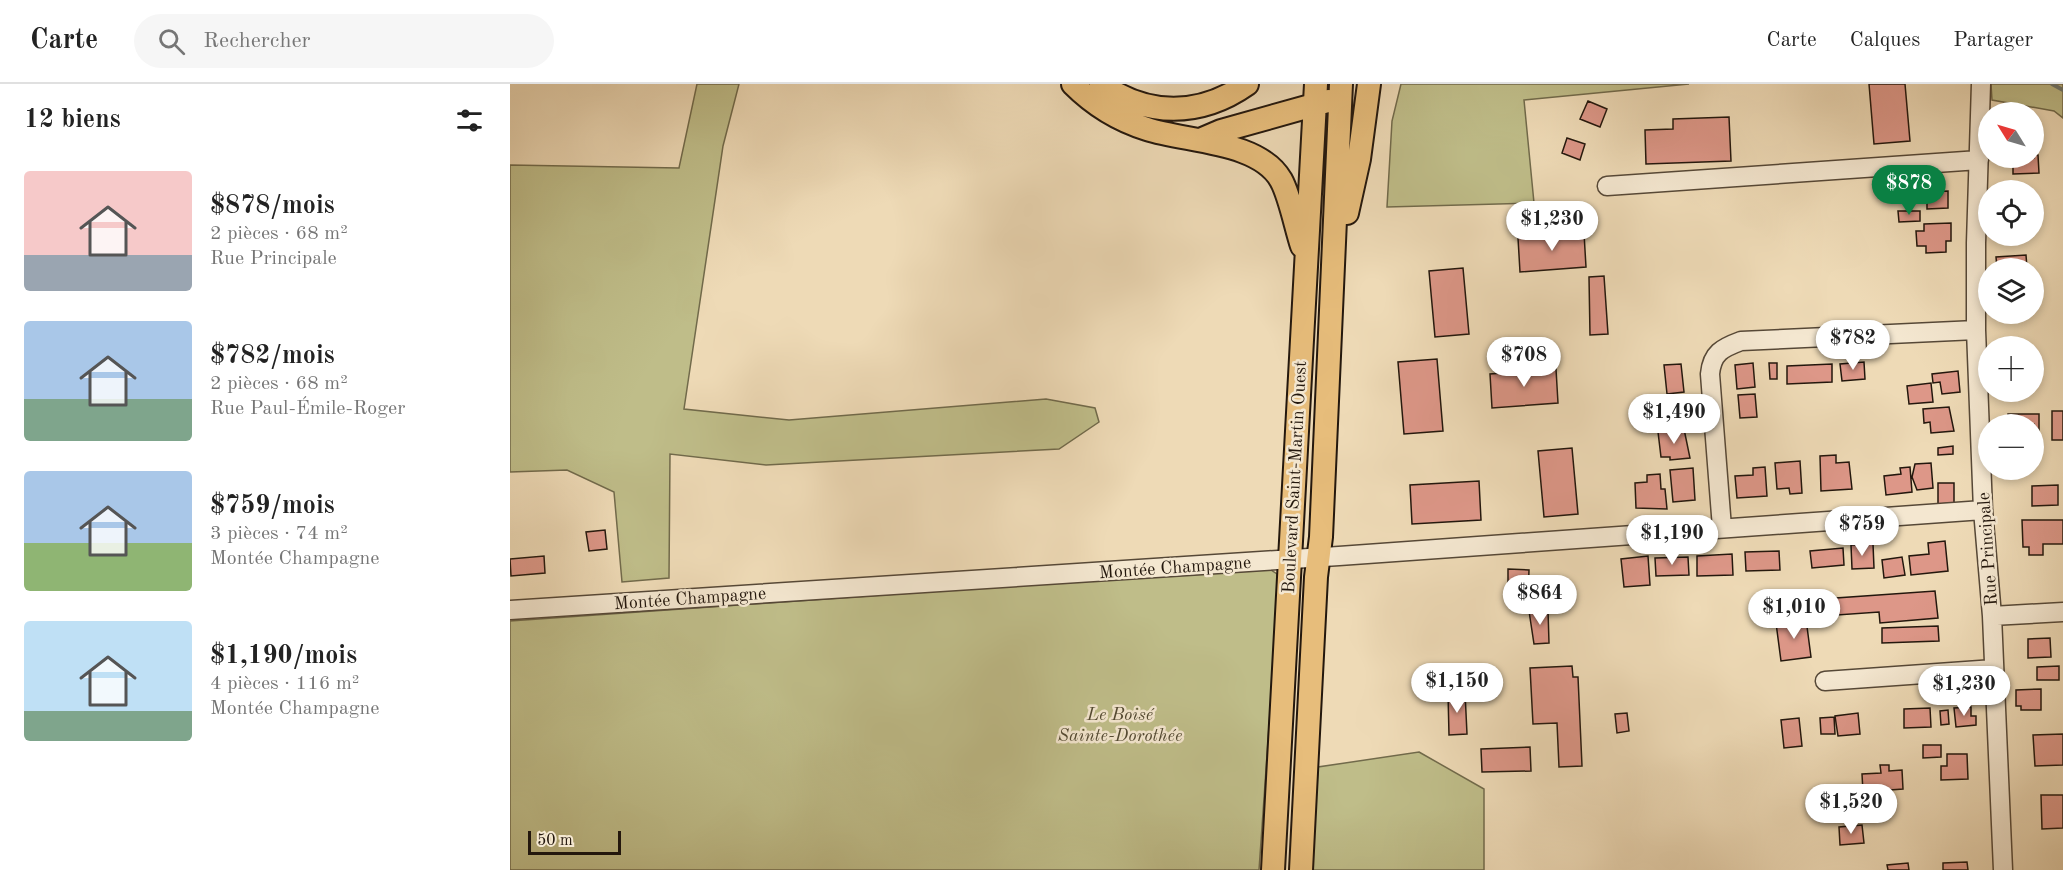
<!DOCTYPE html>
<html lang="fr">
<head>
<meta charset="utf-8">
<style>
  :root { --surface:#fff; --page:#f6f6f6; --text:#222; --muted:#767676; --line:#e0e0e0; --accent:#0b8043 }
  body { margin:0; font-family:"Old Standard TT",serif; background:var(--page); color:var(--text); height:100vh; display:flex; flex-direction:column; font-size:22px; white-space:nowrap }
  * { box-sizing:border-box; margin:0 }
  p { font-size:20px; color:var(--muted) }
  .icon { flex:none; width:33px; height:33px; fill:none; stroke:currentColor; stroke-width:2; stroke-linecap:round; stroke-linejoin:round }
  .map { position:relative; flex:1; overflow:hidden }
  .sheet { display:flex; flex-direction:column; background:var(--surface); width:510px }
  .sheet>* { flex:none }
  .needle { width:39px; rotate:307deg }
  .buttons { position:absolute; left:1468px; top:18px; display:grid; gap:12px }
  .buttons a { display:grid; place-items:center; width:66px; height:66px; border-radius:50%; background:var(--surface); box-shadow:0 3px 9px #0003; font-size:30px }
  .scale { position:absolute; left:18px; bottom:15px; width:93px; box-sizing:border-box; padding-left:6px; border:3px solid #23170d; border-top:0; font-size:16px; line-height:21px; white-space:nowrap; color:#23170d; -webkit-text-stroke:4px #f4e7d0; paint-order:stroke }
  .price { position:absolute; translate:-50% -51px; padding:0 14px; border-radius:21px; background:#fff; color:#222; font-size:20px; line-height:39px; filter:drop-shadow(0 2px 3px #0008) }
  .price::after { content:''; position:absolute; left:50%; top:36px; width:18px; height:14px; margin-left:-9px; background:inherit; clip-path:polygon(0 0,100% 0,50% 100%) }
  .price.on { background:var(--accent); color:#fff }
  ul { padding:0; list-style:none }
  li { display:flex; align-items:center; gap:18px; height:150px; padding:0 24px }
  li span { display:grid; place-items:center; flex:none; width:168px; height:120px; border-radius:6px; color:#555 }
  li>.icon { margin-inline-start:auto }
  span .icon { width:72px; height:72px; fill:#fffc; stroke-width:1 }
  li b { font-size:26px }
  h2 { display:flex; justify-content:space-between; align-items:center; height:72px; padding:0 24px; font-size:26px }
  header { display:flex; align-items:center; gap:36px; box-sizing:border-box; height:84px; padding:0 30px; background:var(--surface); border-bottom:2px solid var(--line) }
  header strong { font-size:28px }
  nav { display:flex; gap:33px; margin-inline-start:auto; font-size:21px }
  .search { width:420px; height:54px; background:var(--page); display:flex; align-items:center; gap:15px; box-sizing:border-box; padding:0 21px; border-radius:33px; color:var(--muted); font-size:22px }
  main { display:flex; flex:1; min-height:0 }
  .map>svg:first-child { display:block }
  .green { fill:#bfbd89; stroke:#716a4b; stroke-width:1.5 }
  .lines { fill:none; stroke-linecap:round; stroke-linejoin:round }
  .stream { stroke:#6c7872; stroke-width:4 }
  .building { fill:#dd9788; stroke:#23170d; stroke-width:1.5 }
  .minor-casing { stroke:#564837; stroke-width:21 }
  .major-casing { stroke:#23170d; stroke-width:26 }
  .minor { stroke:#f4e7d0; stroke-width:18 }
  .major { stroke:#e7bd7b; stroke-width:22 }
  .labels { text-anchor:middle; stroke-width:5; stroke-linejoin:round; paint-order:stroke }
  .street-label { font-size:18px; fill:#23170d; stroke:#f4e7d0 }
  .park-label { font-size:18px; font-style:italic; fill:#524932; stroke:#f4e7d0 }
</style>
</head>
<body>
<header>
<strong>Carte</strong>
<div class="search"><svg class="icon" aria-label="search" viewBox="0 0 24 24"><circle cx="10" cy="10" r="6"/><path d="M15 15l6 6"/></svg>Rechercher</div>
<nav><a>Carte</a><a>Calques</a><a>Partager</a></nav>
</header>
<main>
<section class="sheet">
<h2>12 biens<svg class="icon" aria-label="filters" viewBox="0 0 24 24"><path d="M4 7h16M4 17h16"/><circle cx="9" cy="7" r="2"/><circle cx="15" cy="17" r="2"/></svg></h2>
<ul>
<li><span style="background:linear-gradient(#f6c9c9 70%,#9aa5b1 0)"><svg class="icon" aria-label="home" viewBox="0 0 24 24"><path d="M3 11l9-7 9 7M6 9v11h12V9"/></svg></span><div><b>$878/mois</b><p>2 pièces · 68 m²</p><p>Rue Principale</p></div></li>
<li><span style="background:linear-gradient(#a9c7e8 65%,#7fa58c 0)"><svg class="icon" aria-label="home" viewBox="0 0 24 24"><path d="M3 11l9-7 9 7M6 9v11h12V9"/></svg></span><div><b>$782/mois</b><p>2 pièces · 68 m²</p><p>Rue Paul-Émile-Roger</p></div></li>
<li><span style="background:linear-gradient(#a9c7e8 60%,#8fb573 0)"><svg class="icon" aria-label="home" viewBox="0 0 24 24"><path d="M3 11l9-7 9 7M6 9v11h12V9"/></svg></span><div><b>$759/mois</b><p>3 pièces · 74 m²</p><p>Montée Champagne</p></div></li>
<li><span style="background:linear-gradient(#bfe0f5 75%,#7fa58c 0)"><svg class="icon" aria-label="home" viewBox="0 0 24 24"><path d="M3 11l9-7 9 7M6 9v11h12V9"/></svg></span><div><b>$1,190/mois</b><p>4 pièces · 116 m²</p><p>Montée Champagne</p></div></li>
</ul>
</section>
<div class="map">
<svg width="1553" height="786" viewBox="0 0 1553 786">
  <rect width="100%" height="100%" fill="#eedab6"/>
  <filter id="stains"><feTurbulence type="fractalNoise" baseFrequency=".00333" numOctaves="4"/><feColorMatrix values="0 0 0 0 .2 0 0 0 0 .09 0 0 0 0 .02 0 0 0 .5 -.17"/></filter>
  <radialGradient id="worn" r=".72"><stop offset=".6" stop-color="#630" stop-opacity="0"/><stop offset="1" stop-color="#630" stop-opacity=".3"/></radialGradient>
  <path class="green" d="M187,0H229L213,62L174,325L279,336L536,315L585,324L589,338L549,365L256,381L160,370L159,494L112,498L104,408L57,386L0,388V81L169,84Z
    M891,0H1179L1014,16L1024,119L877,123L882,37Z
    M1481,0H1553V34L1544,27L1482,16Z
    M758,484L767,490L769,499L749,786H0V537Z
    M909,668L974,705V786H802L808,683Z"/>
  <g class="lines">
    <path class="stream" d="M1542,0L1553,6"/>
  </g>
  <path class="building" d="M1359,0H1395L1400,57L1364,60Z
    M1078,17L1097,25L1090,43L1070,35Z
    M1219,33L1221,77L1136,80L1135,46L1163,45V35Z
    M1057,54L1075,60L1070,76L1052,69Z
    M1524,71H1528L1529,89L1503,90V75H1518L1524,74Z
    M1438,107V124L1417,125V108Z
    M1388,127H1410V137L1389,138Z
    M1441,139V157H1436V168L1416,169V162H1407L1406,147H1414V140Z
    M1074,149L1076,183L1010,188L1008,154Z
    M1516,171L1517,184H1487L1486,173Z
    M953,184L959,250L925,253L919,187Z
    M1094,192L1098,250L1080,251L1079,193Z
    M927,275L933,347L894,350L888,278Z
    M1354,278L1355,295L1332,297L1330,280Z
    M1243,279L1245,303L1227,305L1225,281Z
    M1259,279H1267V295H1260Z
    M1171,280L1174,308L1157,310L1154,281Z
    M1322,280V298L1277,300V282Z
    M1046,285L1048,319L982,324L980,290Z
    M1448,287L1450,308L1432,310L1430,298L1423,299L1422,290Z
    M1421,299L1423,318L1399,320L1397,302Z
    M1245,310L1247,333L1230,334L1228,311Z
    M1158,314H1175V344H1158Z
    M1439,323L1444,347L1421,349L1420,338L1414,339L1413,325Z
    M1542,327H1553V356H1542Z
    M1498,330H1529V360H1524V340H1498Z
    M1174,345L1180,374L1160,376V373H1151L1148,348Z
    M1443,362V370L1428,371V364Z
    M1062,364L1068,430L1034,433L1028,367Z
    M1326,371V379L1339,378L1342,405L1311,407L1310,372Z
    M1290,377L1292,409L1280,410L1279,404L1267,405L1265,379Z
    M1421,379L1423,404L1407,406L1402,393L1405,380Z
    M1255,383L1257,412L1227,414L1225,392L1243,391V384Z
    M1400,383L1402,408L1376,411L1374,392L1391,390L1390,384Z
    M1183,384L1185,416L1163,418L1160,386Z
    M1150,390L1151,405H1155L1157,425L1126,424L1125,399L1137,398V391Z
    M969,397L971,436L902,440L900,401Z
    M1428,399H1444V419L1428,420Z
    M1548,401V421L1522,422V402Z
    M1512,436H1553V460H1533V471H1519V463H1513Z
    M95,446L97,465L79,467L76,448Z
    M1435,457L1438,487L1401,491L1399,472L1419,470L1418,459Z
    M1363,460L1364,484L1342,485L1341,461Z
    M1333,464L1334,481L1302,484L1300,467Z
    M1269,467L1270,486L1236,487L1235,468Z
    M1222,470L1223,491L1187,492V472Z
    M34,472L35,489L1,492L0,475Z
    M1138,472L1140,501L1114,503L1111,475Z
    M1178,473L1179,491L1146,492L1145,474Z
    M1392,473L1395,491L1374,494L1372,476Z
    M998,485L1019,486L1018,514L1007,513V502H998Z
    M1425,507L1428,534L1370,539L1369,528L1327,531L1326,514Z
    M1038,526L1039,559L1024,560L1019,527Z
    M1296,535L1301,573L1271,577L1266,539Z
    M1428,542L1429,557L1372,559V544Z
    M1540,554L1541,573L1518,574V555Z
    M1062,582L1063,593H1068L1072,682L1049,683L1047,639L1023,640L1020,584Z
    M1549,582V596H1527V583Z
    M1531,605V626H1511V622H1506V606Z
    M955,608L957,650L939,651L938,609Z
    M1461,623V632H1466V641L1446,643L1444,624Z
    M1420,624L1421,643L1394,644V625Z
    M1438,626L1439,640L1431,641L1430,627Z
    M1117,629L1119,647L1107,649L1105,630Z
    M1348,629L1350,650L1328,652L1325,632Z
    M1324,633L1325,650H1311L1310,634Z
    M1289,634L1292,662L1274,664L1271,636Z
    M1553,650V681L1525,682L1523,651Z
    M1413,661H1431V673L1413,674Z
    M1020,663L1021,687L972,688L971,665Z
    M1437,670H1457L1458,695L1431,696V682H1437Z
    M1370,681H1379V687L1392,686L1393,705L1353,708L1352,690L1371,689Z
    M1531,711H1553V744L1532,745Z
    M1352,741L1354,759L1330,761L1329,743Z
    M1457,778L1458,786H1433V779Z
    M1398,779L1399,786H1378L1377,781Z"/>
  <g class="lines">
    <defs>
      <path id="minor" d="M1471,0L1466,159V246L1473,426L1482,532L1493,786
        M1097,102L1469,76
        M1212,444L1200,290C1202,269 1212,264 1231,257L1466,246
        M0,526L829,472L1473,426
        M1482,532L1553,528
        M1315,597L1484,585"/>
      <path id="major" d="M563,0C584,21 608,36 637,45C677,58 749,57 771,96C780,112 786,144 792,162
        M591,0C637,33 690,33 737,0
        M690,56L711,47L818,17
        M837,129L849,75L859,0
        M763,786L806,0
        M791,786L806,493L811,453L831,0"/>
    </defs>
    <use href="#minor" class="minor-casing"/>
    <use href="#major" class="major-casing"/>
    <use href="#minor" class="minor"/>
    <use href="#major" class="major"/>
  </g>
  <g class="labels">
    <g class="street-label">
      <text transform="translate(784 393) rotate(-87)" y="6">Boulevard Saint-Martin Ouest</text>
      <text transform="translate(1477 465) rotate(-94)" y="6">Rue Principale</text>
      <text transform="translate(665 483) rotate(-4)" y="6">Montée Champagne</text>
      <text transform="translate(180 514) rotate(-4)" y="6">Montée Champagne</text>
    </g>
    <g class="park-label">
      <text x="610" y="636">Le Boisé<tspan x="610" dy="21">Sainte-Dorothée</tspan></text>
    </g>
  </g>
  <rect width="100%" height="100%" filter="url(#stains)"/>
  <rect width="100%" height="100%" fill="url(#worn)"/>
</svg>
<div class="buttons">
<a><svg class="needle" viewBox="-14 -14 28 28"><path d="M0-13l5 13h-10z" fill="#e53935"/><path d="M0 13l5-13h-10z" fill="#767676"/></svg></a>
<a><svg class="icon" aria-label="locate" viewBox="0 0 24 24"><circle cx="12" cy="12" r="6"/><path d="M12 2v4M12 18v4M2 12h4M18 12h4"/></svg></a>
<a><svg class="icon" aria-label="layers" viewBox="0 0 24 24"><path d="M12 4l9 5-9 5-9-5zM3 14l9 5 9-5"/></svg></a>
<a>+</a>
<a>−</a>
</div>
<div class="scale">50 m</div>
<b class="price on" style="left:1399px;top:132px">$878</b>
<b class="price" style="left:1042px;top:168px">$1,230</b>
<b class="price" style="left:1343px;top:287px">$782</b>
<b class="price" style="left:1014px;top:304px">$708</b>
<b class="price" style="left:1164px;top:361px">$1,490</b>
<b class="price" style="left:1352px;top:473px">$759</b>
<b class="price" style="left:1162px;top:482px">$1,190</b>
<b class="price" style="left:1030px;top:542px">$864</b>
<b class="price" style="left:1284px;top:556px">$1,010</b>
<b class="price" style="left:947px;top:630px">$1,150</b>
<b class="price" style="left:1454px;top:633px">$1,230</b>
<b class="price" style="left:1341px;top:751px">$1,520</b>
</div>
</main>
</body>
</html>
